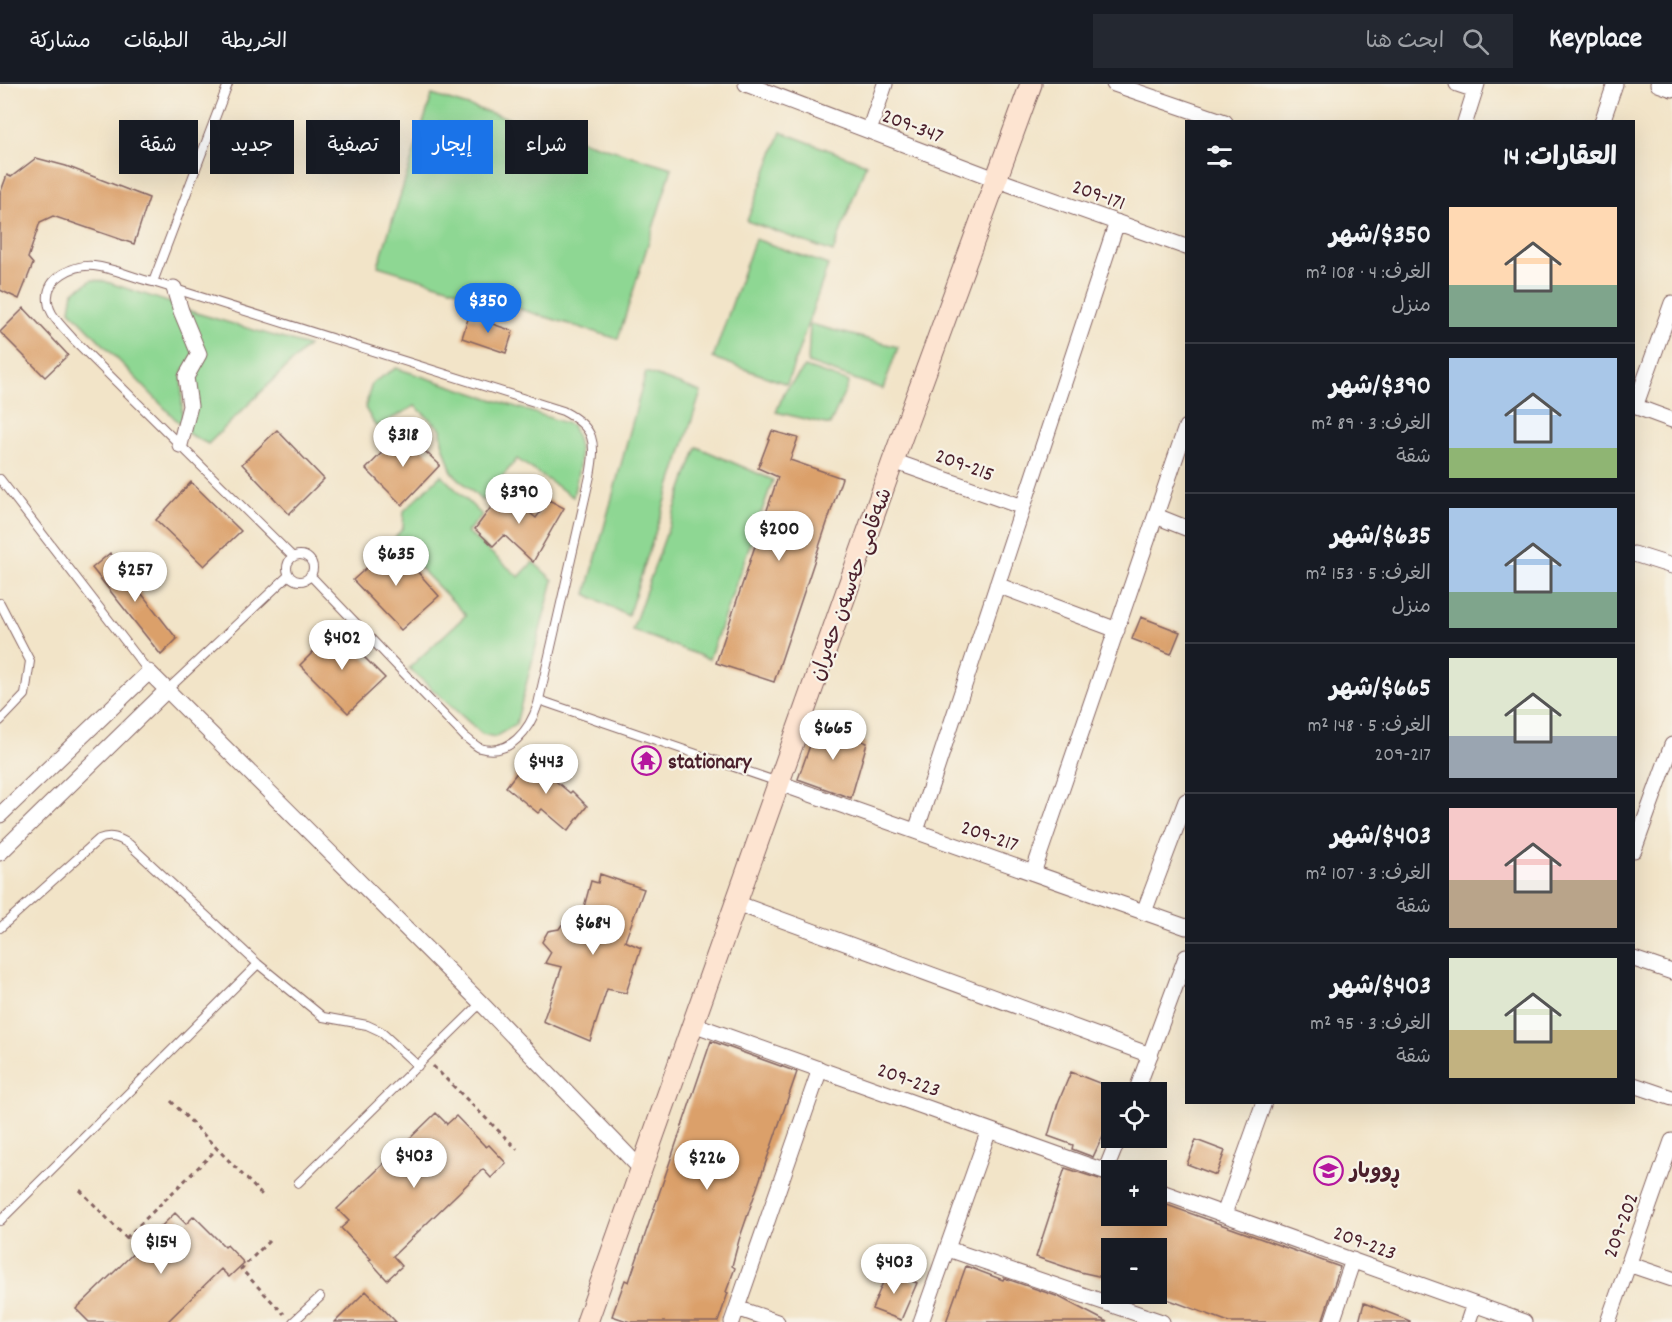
<!DOCTYPE html>
<html lang="ar">
<head>
<meta charset="utf-8">
<style>
  :root { --surface:#171b24; --page:#242831; --text:#f1f3f6; --muted:#9ea1a6; --line:#363941; --accent:#1a73e8 }
  body { margin:0; font-family:Dekko,"Playpen Sans Arabic",sans-serif; background:var(--page); color:var(--text); direction:rtl; height:100vh; display:flex; flex-direction:column; font-size:22px; white-space:nowrap }
  * { box-sizing:border-box; margin:0 }
  p { font-size:20px; color:var(--muted) }
  .icon { flex:none; width:33px; height:33px; fill:none; stroke:currentColor; stroke-width:2; stroke-linecap:round; stroke-linejoin:round }
  .map { position:relative; flex:1; overflow:hidden; direction:ltr }
  .side { position:absolute; left:1185px; top:36px; width:450px; height:984px; display:flex; flex-direction:column; background:var(--surface); border-radius:0px; box-shadow:0 6px 24px #0002; direction:rtl }
  .side>* { flex:none }
  .guide { position:absolute; left:18px; top:36px; width:570px; height:54px; direction:rtl; display:flex; gap:12px }
  .fabs { position:absolute; left:1101px; top:998px; display:grid; gap:12px }
  .fabs a { display:grid; place-items:center; width:66px; height:66px; border-radius:0px; background:var(--surface); box-shadow:0 6px 24px #0002; font-size:30px }
  .price { position:absolute; translate:-50% -51px; padding:0 14px; border-radius:21px; background:#fff; color:#222; font-size:20px; line-height:39px; filter:drop-shadow(0 2px 3px #0008) }
  .price::after { content:''; position:absolute; left:50%; top:36px; width:18px; height:14px; margin-left:-9px; background:inherit; clip-path:polygon(0 0,100% 0,50% 100%) }
  .price.on { background:var(--accent); color:#fff }
  ul { padding:0; list-style:none }
  li { display:flex; align-items:center; gap:18px; height:150px; padding:0 18px }
  li+li { border-top:2px solid var(--line) }
  li span { display:grid; place-items:center; flex:none; width:168px; height:120px; border-radius:0px; color:#555 }
  li>.icon { margin-inline-start:auto }
  span .icon { width:72px; height:72px; fill:#fffc; stroke-width:1 }
  li b { font-size:26px }
  h2 { display:flex; justify-content:space-between; align-items:center; height:72px; padding:0 18px; font-size:26px }
  .chip { padding:0 21px; border-radius:0px; background:var(--surface); box-shadow:0 6px 24px #0002; font-size:21px; line-height:54px }
  .chip.on { background:var(--accent); color:#fff }
  header { display:flex; align-items:center; gap:36px; box-sizing:border-box; height:84px; padding:0 30px; background:var(--surface); border-bottom:2px solid var(--line) }
  header strong { font-size:28px }
  nav { display:flex; gap:33px; margin-inline-start:auto; font-size:21px }
  .search { width:420px; height:54px; background:var(--page); display:flex; align-items:center; gap:15px; box-sizing:border-box; padding:0 21px; border-radius:0px; color:var(--muted); font-size:22px }
  .map>svg:first-child { display:block }
  .green { fill:#8ed793; stroke:#6c7b5f; stroke-width:1.5 }
  .building { fill:#dba06b }
  .lines { fill:none; stroke-linecap:round; stroke-linejoin:round }
  .lane-casing { stroke:#856462; stroke-width:10 }
  .street-casing { stroke:#856462; stroke-width:17 }
  .secondary-casing { stroke:#856462; stroke-width:23 }
  .path { stroke:#856462; stroke-width:3; stroke-dasharray:4.5 4.5; stroke-linecap:butt }
  .lane { stroke:#fff; stroke-width:8 }
  .street { stroke:#fff; stroke-width:15 }
  .secondary { stroke:#fde4d1; stroke-width:21 }
  .labels { text-anchor:middle; stroke-width:4.5; stroke-linejoin:round; paint-order:stroke }
  .street-label { font-size:21px; fill:#4a1f2b; stroke:#f7f3e8 }
  .poi-label { font-size:21px; font-weight:bold; fill:#4a1f2b; stroke:#f7f3e8; text-anchor:start }
</style>
</head>
<body>
<header>
<strong>Keyplace</strong>
<div class="search"><svg class="icon" aria-label="search" viewBox="0 0 24 24"><circle cx="10" cy="10" r="6"/><path d="M15 15l6 6"/></svg>ابحث هنا</div>
<nav><a>الخريطة</a><a>الطبقات</a><a>مشاركة</a></nav>
</header>
<div class="map">
<svg width="1672" height="1238" viewBox="0 0 1672 1238">
  <rect width="100%" height="100%" fill="#f7f3e8"/>
  <filter id="ink" filterUnits="userSpaceOnUse"><feTurbulence type="fractalNoise" baseFrequency=".0167" numOctaves="2"/><feDisplacementMap in="SourceGraphic" scale="12" xChannelSelector="R" yChannelSelector="G"/><feConvolveMatrix kernelMatrix="1 2 1 2 8 2 1 2 1" color-interpolation-filters="sRGB"/></filter>
  <filter id="wash" filterUnits="userSpaceOnUse"><feTurbulence type="fractalNoise" baseFrequency=".008" numOctaves="4" result="noise"/><feDisplacementMap in="SourceGraphic" scale="24" xChannelSelector="R" yChannelSelector="G"/><feGaussianBlur stdDeviation="1.35" result="paint"/><feColorMatrix in="noise" values="0 0 0 0 0 0 0 0 0 0 0 0 0 0 0 0 0 1.4 0 .05"/><feComposite in="paint" operator="in"/></filter>
  <g filter="url(#wash)">
    <rect width="100%" height="100%" fill="#f2e4c8"/>
    <path class="green" d="M432,11L672,84L618,255L378,182Z
      M781,48L866,80L833,168L747,137Z
      M755,155L828,181L787,300L713,274Z
      M92,196L104,197L171,219L194,270L182,290V342L70,226L73,208Z
      M186,226L308,262L208,360L187,349L191,295L204,274Z
      M810,240L898,263L883,305L808,279Z
      M805,283L849,298L830,341L776,328L785,307Z
      M396,284L572,341C585,371 579,383 573,413L517,375L482,417L452,388L442,358L441,345L415,322L376,343L365,324L372,299Z
      M646,288L701,308L628,532L586,510Z
      M697,363L773,396L709,575L632,546Z
      M441,391L482,431L467,448L519,493L533,478L553,496L516,640L495,653L482,650L409,584L466,531L393,456L403,444L404,427Z"/>
    <g id="blocks">
      <path class="building" d="M36,74L66,82L149,114L134,160L53,132L40,138L28,174L33,180L19,215L0,206V110L7,91L11,93Z
        M24,224L68,271L45,293L0,248Z
        M469,232L513,247L506,269L462,254Z
        M277,346L324,395L289,430L242,380Z
        M403,347L440,381L402,421L366,385Z
        M772,347L798,354L790,376L842,394L774,598L716,579L778,393L758,384Z
        M191,398L241,447L204,482L156,436Z
        M503,407L536,434L549,416L564,424L533,478L504,451L493,462L475,445Z
        M393,460L439,512L401,546L353,496Z
        M110,469L177,555L161,571L92,484Z
        M1141,533L1180,548L1171,570L1132,555Z
        M336,545L385,594L348,629L300,581Z
        M818,639L867,659L851,714L798,695Z
        M528,674L570,709L572,707L587,722L568,747L542,725L538,729L506,703Z
        M600,790L644,805L625,857L641,864L626,909L607,905L590,957L543,937L562,883L545,879L551,868L542,858L548,847L559,845L563,839L579,842L591,797L598,799Z
        M711,957L797,988L739,1156L732,1182L735,1184L726,1208L728,1209L718,1238H630L612,1232L625,1196L629,1198Z
        M1071,988L1112,1004V1032L1093,1073L1072,1065L1073,1061L1048,1052L1058,1019Z
        M436,1029L447,1040L456,1032L486,1063L489,1061L506,1079L491,1094L483,1085L393,1172L402,1182L387,1196L369,1176L371,1175L341,1144L349,1137L337,1125Z
        M1196,1056L1225,1067L1216,1091L1187,1080Z
        M1065,1084L1112,1099V1131H1156V1117L1340,1183L1322,1238H1229L1156,1211V1164H1112V1195L1080,1188L1036,1173Z
        M175,1129L186,1140L194,1132L225,1163L227,1161L244,1179L229,1193L221,1185L167,1238H89L76,1225Z
        M966,1182L1003,1196L1004,1194L1059,1213L1107,1238H946Z
        M888,1186L917,1199L901,1236L872,1225Z
        M366,1207L396,1238H335Z
        M1364,1219L1410,1237V1238H1359Z"/>
    </g>
  </g>
  <g filter="url(#ink)">
    <use href="#blocks" fill-opacity="0" stroke="#856462" stroke-width="1.5"/>
    <g class="lines">
      <defs>
        <path id="lane" d="M153,198L228,0
          M0,395L149,588
          M287 484a13 13 0 1 1 26 0a13 13 0 1 1-26 0Z
          M293,473L74,256C65,245 49,232 48,217C45,193 75,180 94,182C114,184 134,194 153,198L563,327C596,344 596,358 590,392L538,620C530,645 510,673 480,664C475,662 470,656 465,653L310,491
          M0,519L30,577L25,611L0,637
          M167,606L289,491
          M539,616L778,698
          M0,844L99,755C111,750 119,754 129,760L258,880L323,933L367,941L380,947L418,982
          M298,1099L481,919
          M0,1137L258,880
          M293,1238L320,1213"/>
        <path id="street" d="M746,0L998,96L1186,163
          M1114,0L1225,38
          M1457,0L1475,6
          M1658,0L1672,5
          M1465,38L1477,0
          M1602,38L1615,0
          M869,47L885,0
          M174,204L181,227L199,270L186,293L190,322L180,361
          M1634,322L1672,336
          M1635,323L1672,219
          M893,377L1023,423
          M1156,432L1186,444
          M1634,470L1672,482
          M997,501L1117,546
          M779,699L1186,843
          M0,731L149,588L481,919L641,1085
          M916,747L1117,138
          M1634,766L1672,661
          M0,769L167,606
          M1033,789L1186,343
          M736,819L1150,971
          M1144,828L1186,717
          M1634,875L1672,888
          M693,940L1112,1090
          M1634,1001L1672,1014
          M1136,1008L1186,873
          M1105,1088L1119,1053
          M1156,1106L1524,1238
          M1224,1130L1264,1018
          M948,1165L1162,1238
          M1628,1180L1672,1195
          M737,1224L777,1238
          M732,1238L820,985
          M921,1238L989,1046
          M1332,1238L1353,1176
          M1468,1238L1474,1220
          M1608,1238L1672,1057"/>
        <path id="secondary" d="M587,1238L893,377L1031,0"/>
      </defs>
      <use href="#lane" class="lane-casing"/>
      <use href="#street" class="street-casing"/>
      <use href="#secondary" class="secondary-casing"/>
      <path class="path" d="M433,982L517,1065
        M171,1017L265,1114
        M80,1106L131,1159
        M126,1154L217,1065
        M269,1157L241,1185L284,1230"/>
      <use href="#lane" class="lane"/>
      <use href="#street" class="street"/>
      <use href="#secondary" class="secondary"/>
    </g>
  </g>
  <defs>
    <symbol id="temple-ring" viewBox="-11 -11 22 22"><circle r="9.5" fill="#f7f3e8" stroke="#b5179e" stroke-width="1.5"/><path d="M0-6L5-2H3V0L6.5 2.5H4V6H1.5V3h-3V6H-4V2.5H-6.5L-3 0V-2H-5Z" fill="#b5179e"/></symbol>
    <symbol id="school-ring" viewBox="-11 -11 22 22"><circle r="9.5" fill="#f7f3e8" stroke="#b5179e" stroke-width="1.5"/><path d="M0-5L7-2L0 1L-7-2ZM-4 1L0 2.5L4 1V4Q0 6-4 4Z" fill="#b5179e"/></symbol>
  </defs>
  <g fill-rule="evenodd">
    <use href="#temple-ring" x="630" y="660" width="33" height="33"/>
    <use href="#school-ring" x="1312" y="1070" width="33" height="33"/>
  </g>
  <g class="labels">
    <g class="street-label">
      <text transform="translate(913 41) rotate(21)" y="7">209-347</text>
      <text transform="translate(1099 110) rotate(20)" y="7">209-171</text>
      <text transform="translate(965 380) rotate(20)" y="7">209-215</text>
      <text transform="translate(850 500) rotate(-70)" y="7">شەقامی حەسەن حەیران</text>
      <text transform="translate(990 751) rotate(19)" y="7">209-217</text>
      <text transform="translate(909 995) rotate(20)" y="7">209-223</text>
      <text transform="translate(1620 1141) rotate(-70)" y="7">209-202</text>
      <text transform="translate(1365 1158) rotate(20)" y="7">209-223</text>
    </g>
    <g class="poi-label">
      <text x="668" y="684">stationary</text>
      <text x="1350" y="1093">ڕووبار</text>
    </g>
  </g>
</svg>
<div class="fabs">
<a><svg class="icon" aria-label="locate" viewBox="0 0 24 24"><circle cx="12" cy="12" r="6"/><path d="M12 2v4M12 18v4M2 12h4M18 12h4"/></svg></a>
<a>+</a>
<a>−</a>
</div>
<b class="price on" style="left:488px;top:250px">$350</b>
<b class="price" style="left:403px;top:384px">$318</b>
<b class="price" style="left:519px;top:441px">$390</b>
<b class="price" style="left:779px;top:478px">$200</b>
<b class="price" style="left:396px;top:503px">$635</b>
<b class="price" style="left:135px;top:519px">$257</b>
<b class="price" style="left:342px;top:587px">$402</b>
<b class="price" style="left:833px;top:677px">$665</b>
<b class="price" style="left:546px;top:711px">$443</b>
<b class="price" style="left:593px;top:872px">$684</b>
<b class="price" style="left:414px;top:1105px">$403</b>
<b class="price" style="left:707px;top:1107px">$226</b>
<b class="price" style="left:161px;top:1191px">$154</b>
<b class="price" style="left:894px;top:1211px">$403</b>
<div class="guide">
<a class="chip">شراء</a>
<a class="chip on">إيجار</a>
<a class="chip">تصفية</a>
<a class="chip">جديد</a>
<a class="chip">شقة</a>
</div>
<section class="side">
<h2>العقارات: 14<svg class="icon" aria-label="filters" viewBox="0 0 24 24"><path d="M4 7h16M4 17h16"/><circle cx="9" cy="7" r="2"/><circle cx="15" cy="17" r="2"/></svg></h2>
<ul>
<li><span style="background:linear-gradient(#ffd9b3 65%,#7fa58c 0)"><svg class="icon" aria-label="home" viewBox="0 0 24 24"><path d="M3 11l9-7 9 7M6 9v11h12V9"/></svg></span><div><b>$350/شهر</b><p>الغرف: 4 · 108 m²</p><p>منزل</p></div></li>
<li><span style="background:linear-gradient(#a9c7e8 75%,#8fb573 0)"><svg class="icon" aria-label="home" viewBox="0 0 24 24"><path d="M3 11l9-7 9 7M6 9v11h12V9"/></svg></span><div><b>$390/شهر</b><p>الغرف: 3 · 89 m²</p><p>شقة</p></div></li>
<li><span style="background:linear-gradient(#a9c7e8 70%,#7fa58c 0)"><svg class="icon" aria-label="home" viewBox="0 0 24 24"><path d="M3 11l9-7 9 7M6 9v11h12V9"/></svg></span><div><b>$635/شهر</b><p>الغرف: 5 · 153 m²</p><p>منزل</p></div></li>
<li><span style="background:linear-gradient(#dfe7d0 65%,#9aa5b1 0)"><svg class="icon" aria-label="home" viewBox="0 0 24 24"><path d="M3 11l9-7 9 7M6 9v11h12V9"/></svg></span><div><b>$665/شهر</b><p>الغرف: 5 · 148 m²</p><p>209-217</p></div></li>
<li><span style="background:linear-gradient(#f6c9c9 60%,#b9a48a 0)"><svg class="icon" aria-label="home" viewBox="0 0 24 24"><path d="M3 11l9-7 9 7M6 9v11h12V9"/></svg></span><div><b>$403/شهر</b><p>الغرف: 3 · 107 m²</p><p>شقة</p></div></li>
<li><span style="background:linear-gradient(#dfe7d0 60%,#c2b280 0)"><svg class="icon" aria-label="home" viewBox="0 0 24 24"><path d="M3 11l9-7 9 7M6 9v11h12V9"/></svg></span><div><b>$403/شهر</b><p>الغرف: 3 · 95 m²</p><p>شقة</p></div></li>
</ul>
</section>
</div>
</body>
</html>
